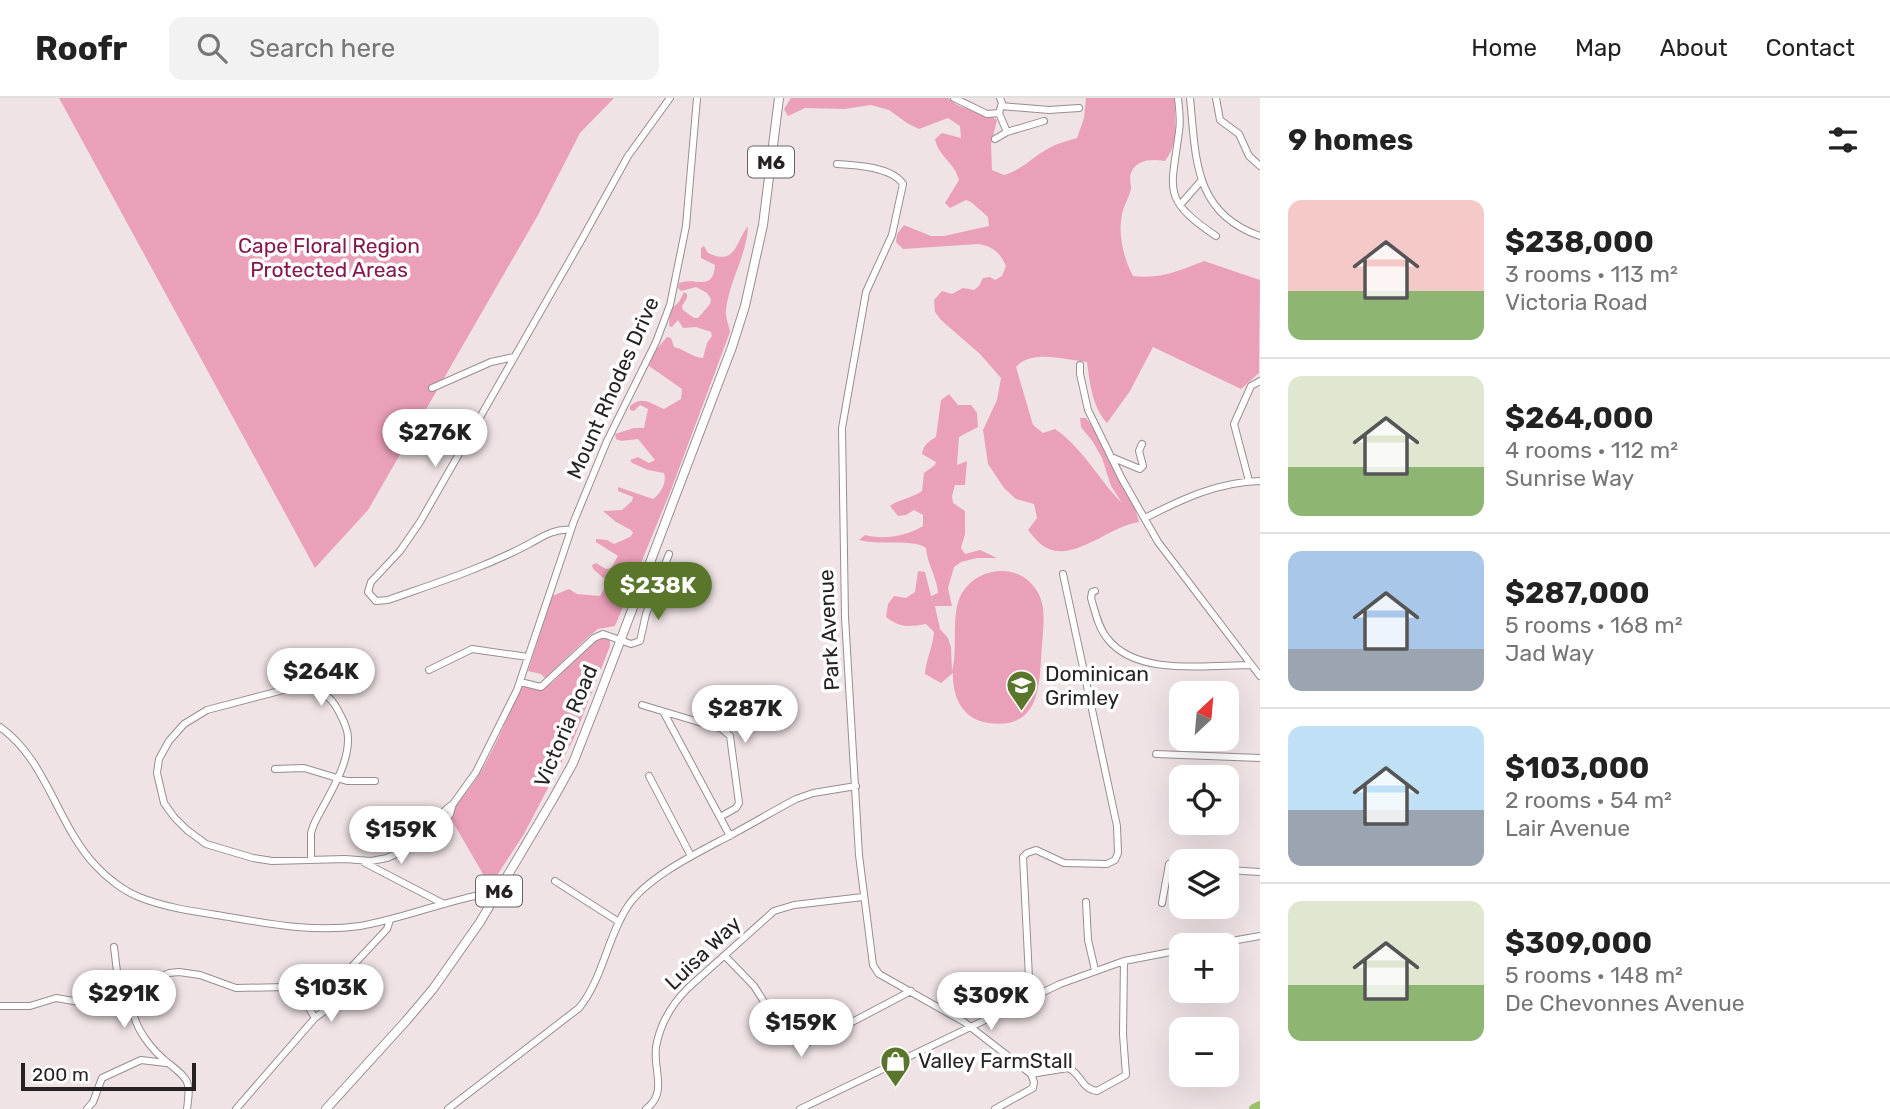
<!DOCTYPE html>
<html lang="en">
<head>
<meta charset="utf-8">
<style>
  :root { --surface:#fff; --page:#f2f2f2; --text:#222; --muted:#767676; --line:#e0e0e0; --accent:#59762b }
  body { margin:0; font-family:Rubik,sans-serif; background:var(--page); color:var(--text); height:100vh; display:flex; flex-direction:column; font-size:26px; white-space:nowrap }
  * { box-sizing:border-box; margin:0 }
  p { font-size:23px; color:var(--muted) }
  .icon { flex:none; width:38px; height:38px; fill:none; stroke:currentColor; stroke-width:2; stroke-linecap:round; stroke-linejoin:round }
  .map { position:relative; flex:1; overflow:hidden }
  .drawer { display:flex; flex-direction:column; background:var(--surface); width:630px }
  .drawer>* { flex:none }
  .needle { width:46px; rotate:26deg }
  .fabs { position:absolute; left:1169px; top:583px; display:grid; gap:14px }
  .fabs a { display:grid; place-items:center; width:70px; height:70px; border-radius:14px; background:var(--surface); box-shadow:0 7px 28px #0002; font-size:35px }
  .scale { position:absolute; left:21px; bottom:18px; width:175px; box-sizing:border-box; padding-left:7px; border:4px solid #262223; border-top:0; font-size:19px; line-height:24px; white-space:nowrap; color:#262223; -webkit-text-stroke:5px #fff; paint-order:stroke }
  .price { position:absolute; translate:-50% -60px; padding:0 16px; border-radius:24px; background:#fff; color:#222; font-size:23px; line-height:46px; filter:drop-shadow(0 2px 4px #0008) }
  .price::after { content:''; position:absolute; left:50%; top:42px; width:21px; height:16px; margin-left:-10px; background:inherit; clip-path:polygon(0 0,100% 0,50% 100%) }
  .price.current { background:var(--accent); color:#fff }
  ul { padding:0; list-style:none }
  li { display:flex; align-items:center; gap:21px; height:175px; padding:0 28px }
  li+li { border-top:2px solid var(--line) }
  li span { display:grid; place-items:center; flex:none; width:196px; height:140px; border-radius:14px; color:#555 }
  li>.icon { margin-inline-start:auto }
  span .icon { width:84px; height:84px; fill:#fffc; stroke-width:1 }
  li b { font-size:30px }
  h2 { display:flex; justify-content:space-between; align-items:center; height:84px; padding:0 28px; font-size:30px }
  header { display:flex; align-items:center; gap:42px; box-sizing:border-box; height:98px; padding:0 35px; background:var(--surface); border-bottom:2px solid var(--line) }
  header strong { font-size:33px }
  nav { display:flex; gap:38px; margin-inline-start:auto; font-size:24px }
  .search { width:490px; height:63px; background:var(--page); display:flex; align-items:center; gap:18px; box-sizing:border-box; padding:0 24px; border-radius:14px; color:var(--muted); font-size:26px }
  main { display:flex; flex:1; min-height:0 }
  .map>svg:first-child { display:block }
  .green { fill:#eba0ba }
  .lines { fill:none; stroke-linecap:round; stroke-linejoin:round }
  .river { stroke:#9dc16b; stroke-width:10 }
  .minor-casing { stroke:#988d90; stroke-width:8 }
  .major-casing { stroke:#988d90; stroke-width:10 }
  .minor { stroke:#fff; stroke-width:6 }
  .major { stroke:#fff; stroke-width:8 }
  .labels { text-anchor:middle; stroke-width:7; stroke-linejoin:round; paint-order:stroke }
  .shield { fill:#fff; stroke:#676465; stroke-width:2 }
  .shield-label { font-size:19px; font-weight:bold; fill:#262223 }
  .park-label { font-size:21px; fill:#85174c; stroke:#fff }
  .street-label { font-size:21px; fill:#262223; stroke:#fff }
  .poi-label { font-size:21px; fill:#262223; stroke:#fff; text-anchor:start }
</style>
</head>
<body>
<header>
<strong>Roofr</strong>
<div class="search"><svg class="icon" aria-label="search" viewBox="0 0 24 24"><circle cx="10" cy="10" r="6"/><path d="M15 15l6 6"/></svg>Search here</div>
<nav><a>Home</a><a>Map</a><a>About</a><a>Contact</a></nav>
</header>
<main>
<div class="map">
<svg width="1260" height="1011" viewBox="0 0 1260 1011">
  <rect width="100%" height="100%" fill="#efe3e6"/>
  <path class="green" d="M59,0H614L580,35L538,117L368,412L315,470Z
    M791,0H948C965,16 983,10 997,22L991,46L992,72L1004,77C1025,70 1031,60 1049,50C1058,45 1067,43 1077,40L1084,20L1086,0H1175C1174,23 1180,44 1165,63C1153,61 1136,61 1131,75C1129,79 1131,86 1131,91C1129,99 1125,105 1123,112C1117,134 1123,159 1133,178C1162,181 1178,173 1204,163L1260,182L1259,275L1241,291L1153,249L1130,293L1107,325C1092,308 1090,286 1087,264C1065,262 1032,251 1016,269L1033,327L1043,335L1055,331C1084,351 1098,381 1122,405L1111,388L1102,360L1093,344L1081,329L1080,320H1086C1105,347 1131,392 1139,424C1110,428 1077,462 1049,451C1040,448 1034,439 1028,432L1037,420L1034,406L1016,401L1004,390L988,366L983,332L997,302L1001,280L980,256L941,222L935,214L934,202L942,193L952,196L963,190L974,192L979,188L983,180L990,179L995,182L1002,178L1006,168C1000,154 992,148 978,146L903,151L896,144L897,136L904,127L931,138H944L989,128L988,119L971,104L966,102L950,110L945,105L959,82C955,65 938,58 935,41L942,35L961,40L960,28L948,20L919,31L907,25L889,12L871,7L844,11L805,10L788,18L784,11Z
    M748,128C747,157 729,183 726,212C725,219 729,227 730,234L671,392L615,528L598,531L588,539L545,580L541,576L528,573L552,498L569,491L577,496L600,498L608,484L593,471L592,467L596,465L606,471L611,470L618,458L596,444V441L607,442L614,446L630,439L633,435L631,432L616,424L603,413L622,412L632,403L633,399L618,393V389L653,401C661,396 667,384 664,375L648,372L632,365L630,362L638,359L649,365L655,362L638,341L621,343L616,341L615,336L634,330H644L648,311L640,307L634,313L630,312V308C643,297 651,306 664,311L681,301L682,291L649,268L655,253L667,239L671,240L674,249C684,251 693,260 703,260L707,245L712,238L711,234L696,229L683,230L678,222L672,229L669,228L670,212L679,204L684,194L687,196V200L682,208L683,212L694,220H698L710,206L711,201L707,195L696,189L681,193L678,190L679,185C695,178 713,195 715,167L701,160V150L704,148L708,155C736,168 735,145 748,128Z
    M949,296L958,307H971L977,315L978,329L959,339L957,367L967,363L965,387H955L952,398L953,405L965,413V436L961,450L965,456L980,452L997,460H977L961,464L954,469L948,490L952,508H935L940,531L948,540L951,549L952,573C958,553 951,519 960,499C976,466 1025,463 1040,499C1046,513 1043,532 1042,547C1039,583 1043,632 989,625C963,622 952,599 953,575L941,585L925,576C926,561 933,549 934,534L926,526C909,529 900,530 886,519L888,506L894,498L906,500L915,494L918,473L925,474L931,498L938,495C937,479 927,466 926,450C912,440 879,448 859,442L865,437C883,442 907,438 923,428V417L914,412L906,417L898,418L890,408C895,403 912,400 922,393L924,375L935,367L936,364L922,356C924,346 928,344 936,339L941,302Z
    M602,538L610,541V548L574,640L524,736L490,788L447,714C484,684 501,631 522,588L538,592L552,585L594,543Z"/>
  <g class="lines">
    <path class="river" d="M1254,1011L1260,1008"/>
    <defs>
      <path id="minor" d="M954,0L987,16L999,15
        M1000,0L1002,5L999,15L1007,34
        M1178,0C1179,11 1181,22 1179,33C1172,92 1160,100 1216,138
        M1190,0C1196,59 1193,115 1260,138
        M1216,0L1220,22L1239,36L1249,58L1260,68
        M1001,8L1049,12L1079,10
        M995,41L1007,34L1044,23
        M837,66C856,67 892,69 903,86L892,137L866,194L842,330L845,519L859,757L873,867L879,876L964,924L1031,976L1034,984L1033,990L995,1011
        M1180,107L1201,83
        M1080,267V276L1088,312L1122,381L1158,444L1260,578
        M432,290L491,264L514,259
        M1111,359L1140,371L1143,368L1139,353L1142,346
        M1249,383L1234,326L1251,288L1260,283
        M1145,420C1182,401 1218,384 1260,383
        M570,432C555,430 542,439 529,446C484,470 436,485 388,502L376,503L368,494L371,484L400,453L420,424L582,141L628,58L670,0
        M1095,493L1092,494L1091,500C1095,513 1098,529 1107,540C1136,579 1209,567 1251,567
        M429,572L472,551L528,559
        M520,584L541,589L594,540L603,536L631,546L640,543L646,516L669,456
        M642,607L722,631L730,638L739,705L736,710L720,719
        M664,615L730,738
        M0,629C47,662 57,727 96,768C107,780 124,793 139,799C164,809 191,813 217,817C265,825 312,835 360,828C401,821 439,805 480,797L493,802
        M1156,656L1260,660
        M275,671L304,670L347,683H375
        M649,678L691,758
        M429,741C430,728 442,713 453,706
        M311,762V735L314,726C326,701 349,669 348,640C348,630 343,622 339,614C330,595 316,589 295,589L207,612L184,626L169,643L159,661L157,675L164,705L174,719L187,732L206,746L253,760L272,763L345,761L371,763L387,760L434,739L450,716L453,706L476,674L517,592L574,423L607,343L656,244L670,207L686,128L697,0
        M365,765L444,806
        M1227,772L1260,774
        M555,783L619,824
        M1086,804L1088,842L1095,872
        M1162,805L1169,766L1171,765L1181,767
        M1209,847L1260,838
        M114,849L118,882L111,906L117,911L133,914C137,933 152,952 167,964C189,982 191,982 187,1011
        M725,858L754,888L787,940L801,947L835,933L911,893
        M118,882L139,889L169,875L179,874L200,877L236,890L286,889L301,897L315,920
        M1030,900L1023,759L1027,755L1036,752L1064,765L1107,766L1115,762L1118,755L1117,728L1063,476
        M0,908H30L56,900L91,906H111
        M133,914L139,889
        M1031,976L1068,970C1081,975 1081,991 1097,993L1126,977L1123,936L1124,863
        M87,1011L93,1004L102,980L141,962L166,965
        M236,1011L315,920L335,905L343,878L387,831L390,822
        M448,1011L579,910C603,881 607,839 628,808C647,779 699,754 729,738C752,726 773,713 796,701L813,695L856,688
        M646,1011C668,995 653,972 656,949C660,926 672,906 688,890L774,813L794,807L863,799
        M800,1011L1060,886L1124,863L1181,852"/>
      <path id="major" d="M326,1011L406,923L433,891L480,824L553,701L573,665L597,604L732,249L745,208L763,127L779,0"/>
    </defs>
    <use href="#minor" class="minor-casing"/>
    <use href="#major" class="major-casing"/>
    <use href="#minor" class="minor"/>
    <use href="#major" class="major"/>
  </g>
  <defs>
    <symbol id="school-pin" viewBox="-11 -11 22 30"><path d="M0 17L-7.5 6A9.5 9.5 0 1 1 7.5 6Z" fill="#59762b" stroke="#fff"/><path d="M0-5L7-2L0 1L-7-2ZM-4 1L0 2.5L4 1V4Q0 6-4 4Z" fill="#fff"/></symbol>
    <symbol id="shop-pin" viewBox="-11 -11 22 30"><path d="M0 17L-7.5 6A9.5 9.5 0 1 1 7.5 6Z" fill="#59762b" stroke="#fff"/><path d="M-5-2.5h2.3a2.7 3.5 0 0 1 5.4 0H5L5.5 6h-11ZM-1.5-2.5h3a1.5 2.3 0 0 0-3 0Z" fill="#fff"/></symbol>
  </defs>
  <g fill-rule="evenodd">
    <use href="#school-pin" x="1004" y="570" width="35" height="47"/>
    <use href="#shop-pin" x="878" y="946" width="35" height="47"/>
  </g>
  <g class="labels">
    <g class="shield">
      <rect x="748" y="48.5" width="46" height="31" rx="5"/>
      <rect x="476" y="777.5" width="46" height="31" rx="5"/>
    </g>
    <g class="shield-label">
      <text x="771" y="71">M6</text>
      <text x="499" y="800">M6</text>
    </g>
    <g class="park-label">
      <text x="329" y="155">Cape Floral Region<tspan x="329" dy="24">Protected Areas</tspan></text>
    </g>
    <g class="street-label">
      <text transform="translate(613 290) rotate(-66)" y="7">Mount Rhodes Drive</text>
      <text transform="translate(829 532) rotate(-93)" y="7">Park Avenue</text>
      <text transform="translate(566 628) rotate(-67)" y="7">Victoria Road</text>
      <text transform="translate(703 855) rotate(-44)" y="7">Luisa Way</text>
    </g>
    <g class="poi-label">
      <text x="1045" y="583">Dominican<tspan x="1045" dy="24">Grimley</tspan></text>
      <text x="918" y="970">Valley FarmStall</text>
    </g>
  </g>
</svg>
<div class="fabs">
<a><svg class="needle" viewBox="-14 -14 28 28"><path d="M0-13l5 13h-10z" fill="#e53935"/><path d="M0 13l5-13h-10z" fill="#767676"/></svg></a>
<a><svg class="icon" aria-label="locate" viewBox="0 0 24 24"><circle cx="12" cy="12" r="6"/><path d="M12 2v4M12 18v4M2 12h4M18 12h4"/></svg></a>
<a><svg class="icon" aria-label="layers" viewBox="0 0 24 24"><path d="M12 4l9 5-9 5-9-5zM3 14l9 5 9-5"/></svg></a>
<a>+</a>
<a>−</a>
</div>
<div class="scale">200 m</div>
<b class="price" style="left:435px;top:371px">$276K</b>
<b class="price current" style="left:658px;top:524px">$238K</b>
<b class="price" style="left:321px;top:610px">$264K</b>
<b class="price" style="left:745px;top:647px">$287K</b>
<b class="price" style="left:401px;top:768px">$159K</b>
<b class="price" style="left:331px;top:926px">$103K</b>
<b class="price" style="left:124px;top:932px">$291K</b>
<b class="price" style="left:991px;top:934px">$309K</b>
<b class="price" style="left:801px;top:961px">$159K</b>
</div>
<section class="drawer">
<h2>9 homes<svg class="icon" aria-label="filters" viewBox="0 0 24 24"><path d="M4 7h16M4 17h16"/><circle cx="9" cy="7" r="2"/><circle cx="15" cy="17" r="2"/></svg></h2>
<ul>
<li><span style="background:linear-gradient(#f6c9c9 65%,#8fb573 0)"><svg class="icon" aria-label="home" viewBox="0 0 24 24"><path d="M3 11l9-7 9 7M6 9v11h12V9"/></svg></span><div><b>$238,000</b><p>3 rooms · 113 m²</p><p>Victoria Road</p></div></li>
<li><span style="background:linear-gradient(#dfe7d0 65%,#8fb573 0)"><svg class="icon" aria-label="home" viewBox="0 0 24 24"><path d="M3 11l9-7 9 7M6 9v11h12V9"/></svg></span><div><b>$264,000</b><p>4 rooms · 112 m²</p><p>Sunrise Way</p></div></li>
<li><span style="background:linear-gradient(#a9c7e8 70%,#9aa5b1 0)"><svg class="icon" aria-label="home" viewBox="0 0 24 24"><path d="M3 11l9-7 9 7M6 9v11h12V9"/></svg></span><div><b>$287,000</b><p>5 rooms · 168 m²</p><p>Jad Way</p></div></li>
<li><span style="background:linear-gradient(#bfe0f5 60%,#9aa5b1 0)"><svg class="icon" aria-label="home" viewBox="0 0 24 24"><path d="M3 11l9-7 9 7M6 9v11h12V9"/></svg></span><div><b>$103,000</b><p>2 rooms · 54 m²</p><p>Lair Avenue</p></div></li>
<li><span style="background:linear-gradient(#dfe7d0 60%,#8fb573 0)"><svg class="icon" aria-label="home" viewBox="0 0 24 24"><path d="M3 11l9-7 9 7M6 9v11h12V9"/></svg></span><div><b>$309,000</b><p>5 rooms · 148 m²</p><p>De Chevonnes Avenue</p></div></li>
</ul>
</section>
</main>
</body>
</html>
